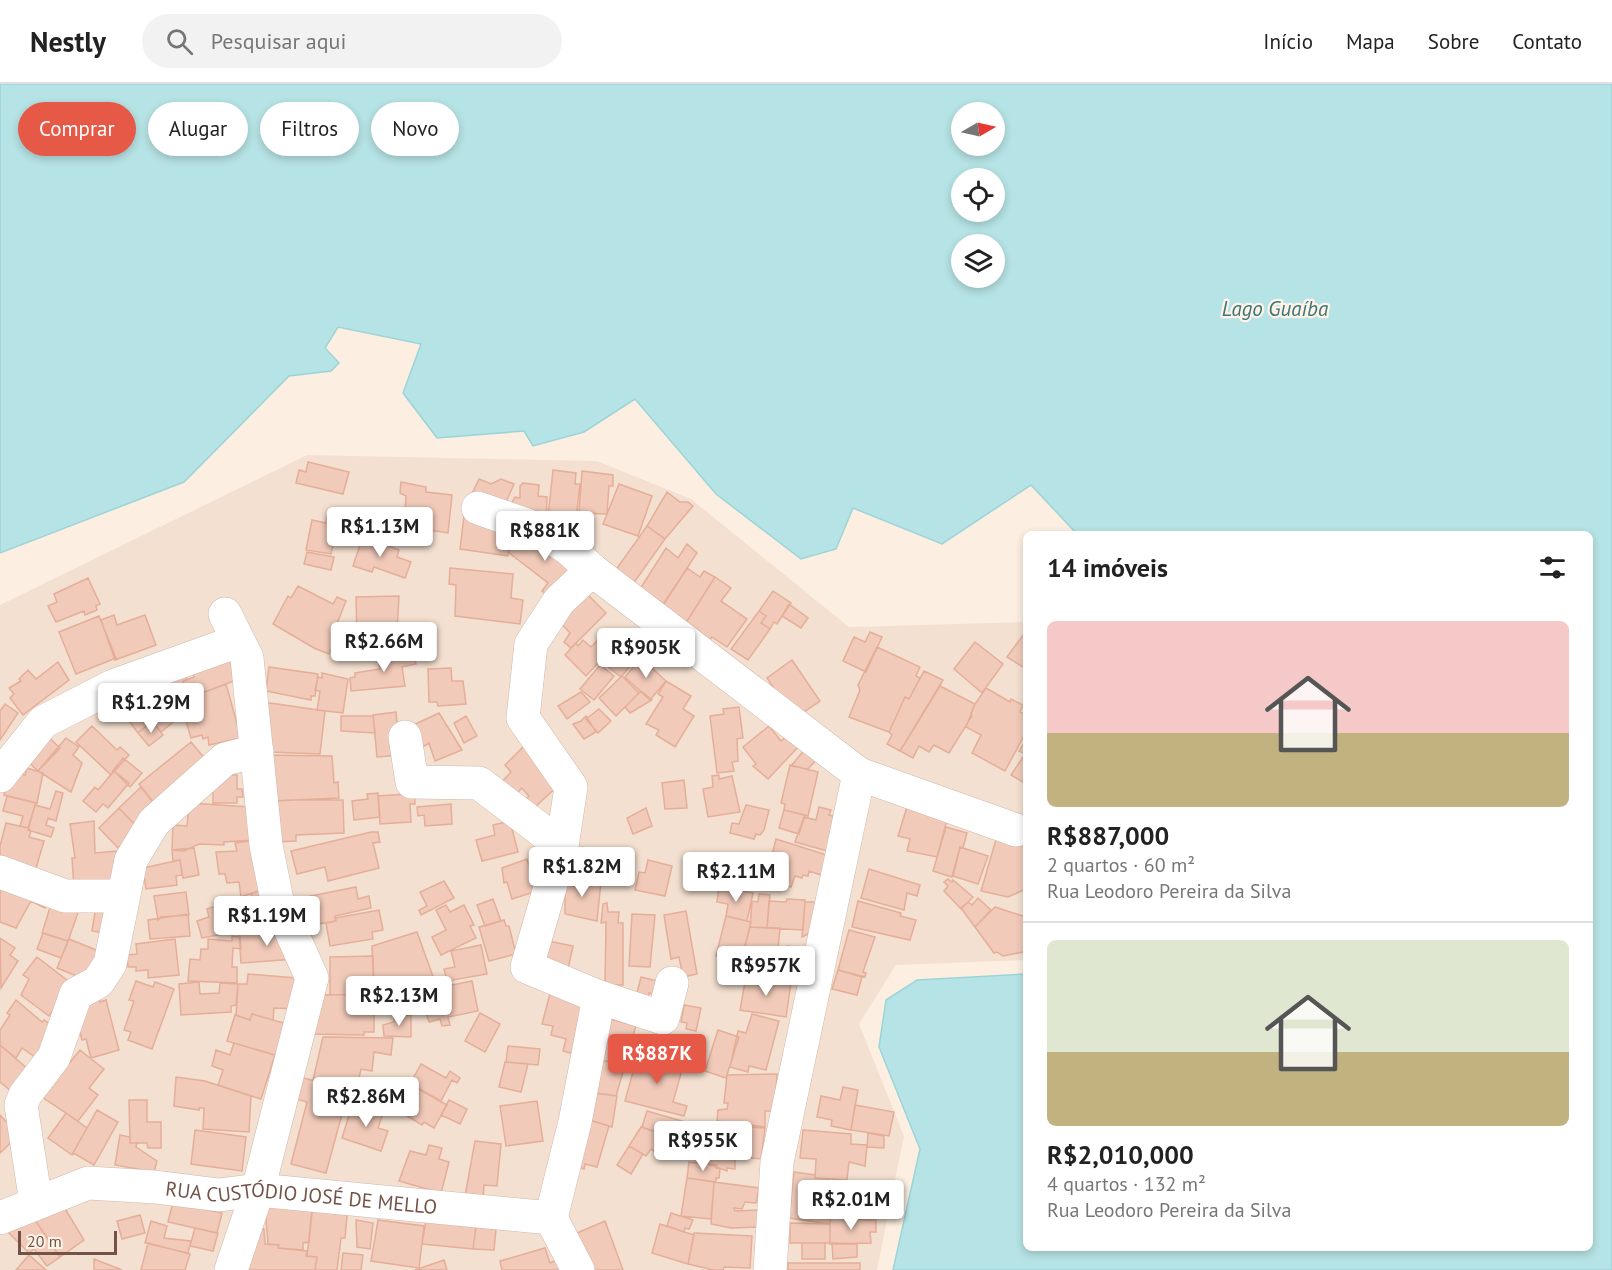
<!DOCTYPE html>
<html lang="pt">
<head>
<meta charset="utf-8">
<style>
  :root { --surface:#fff; --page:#f2f2f2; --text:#222; --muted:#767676; --line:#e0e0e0; --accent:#e65946 }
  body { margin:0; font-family:"PT Sans",sans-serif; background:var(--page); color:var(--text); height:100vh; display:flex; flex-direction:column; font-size:22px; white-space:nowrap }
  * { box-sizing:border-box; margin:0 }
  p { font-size:20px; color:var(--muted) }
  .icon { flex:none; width:33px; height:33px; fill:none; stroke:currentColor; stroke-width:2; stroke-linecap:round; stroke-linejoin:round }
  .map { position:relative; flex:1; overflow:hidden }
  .panel { position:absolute; left:1023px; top:447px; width:570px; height:720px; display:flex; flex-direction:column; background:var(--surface); border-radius:9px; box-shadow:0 3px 9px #0003 }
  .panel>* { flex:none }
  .hud { position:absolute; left:18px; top:18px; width:570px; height:54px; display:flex; gap:12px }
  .needle { width:39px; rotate:81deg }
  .controls { position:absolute; left:951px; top:18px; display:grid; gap:12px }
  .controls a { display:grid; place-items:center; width:54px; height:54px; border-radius:50%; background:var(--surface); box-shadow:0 3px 9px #0003; font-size:30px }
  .scale { position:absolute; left:18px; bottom:15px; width:99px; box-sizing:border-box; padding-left:6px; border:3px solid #735348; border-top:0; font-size:16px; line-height:21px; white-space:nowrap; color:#735348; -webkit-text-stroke:4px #fff3e7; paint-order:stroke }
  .price { position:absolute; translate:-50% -51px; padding:0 14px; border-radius:6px; background:#fff; color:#222; font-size:20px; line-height:39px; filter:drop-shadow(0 2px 3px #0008) }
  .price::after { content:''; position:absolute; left:50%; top:36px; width:18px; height:14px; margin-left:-9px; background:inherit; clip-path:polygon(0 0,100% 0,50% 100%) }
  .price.on { background:var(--accent); color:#fff }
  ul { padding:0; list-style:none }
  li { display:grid; align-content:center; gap:12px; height:318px; padding:0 24px }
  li+li { border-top:2px solid var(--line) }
  li span { display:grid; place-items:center; height:186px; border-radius:9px; color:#555 }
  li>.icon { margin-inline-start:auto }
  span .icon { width:108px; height:108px; fill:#fffc; stroke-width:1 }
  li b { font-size:26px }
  h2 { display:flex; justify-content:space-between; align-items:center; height:72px; padding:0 24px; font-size:26px }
  .pill { padding:0 21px; border-radius:27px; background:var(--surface); box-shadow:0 3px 9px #0003; font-size:21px; line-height:54px }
  .pill.on { background:var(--accent); color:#fff }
  header { display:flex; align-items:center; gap:36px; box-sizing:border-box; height:84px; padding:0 30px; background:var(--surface); border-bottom:2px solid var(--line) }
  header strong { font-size:28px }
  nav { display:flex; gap:33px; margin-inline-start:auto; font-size:21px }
  .search { width:420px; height:54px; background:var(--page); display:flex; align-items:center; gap:15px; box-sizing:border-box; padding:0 21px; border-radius:33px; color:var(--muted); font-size:22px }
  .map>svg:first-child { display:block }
  .residential { fill:#f4e0d0 }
  .water { fill:#b6e3e5; stroke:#9cd4d7; stroke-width:1.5; fill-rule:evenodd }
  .building { fill:#f1cab9; stroke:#e4ae99; stroke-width:1.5 }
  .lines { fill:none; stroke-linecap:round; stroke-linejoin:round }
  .minor-casing { stroke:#cfb7ab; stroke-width:34 }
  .minor { stroke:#fff; stroke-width:33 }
  .labels { text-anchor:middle; stroke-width:4.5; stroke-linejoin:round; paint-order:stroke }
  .street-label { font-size:20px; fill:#735348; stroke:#fff3e7 }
  .water-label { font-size:21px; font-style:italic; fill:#3c7679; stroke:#fff3e7 }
</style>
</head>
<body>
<header>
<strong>Nestly</strong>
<div class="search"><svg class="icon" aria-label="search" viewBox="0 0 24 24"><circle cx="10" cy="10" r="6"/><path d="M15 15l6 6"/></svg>Pesquisar aqui</div>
<nav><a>Início</a><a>Mapa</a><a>Sobre</a><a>Contato</a></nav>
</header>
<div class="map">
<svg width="1612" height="1186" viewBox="0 0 1612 1186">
  <rect width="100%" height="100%" fill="#fcefe1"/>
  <path class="residential" d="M307,371L597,377L691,415L849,543L1026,538V876L896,881L859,940L904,1052L877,1186H0V521Z"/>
  <path class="water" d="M0,0H1612V1186H893L920,1065L879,963L886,916L917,896L1026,890V1164H1590V450H1077L1031,401L942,460L853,424L836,465L801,475L716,410L635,315L584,348L533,362L524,347L437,354L403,309L421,260L338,243L325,264L339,279L331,287L289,292L184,398L0,469ZM962,28H994V62H962ZM962,94H994V128H962ZM962,160H994V194H962Z"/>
  <path class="building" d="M308,378L349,388L343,410L296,399L299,386L306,388Z
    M553,386L576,389L575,400H580L576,436L557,434L555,447L548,434Z
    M582,387L613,391V402H609L607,430L579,429Z
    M479,395L491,400L501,395L514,400L502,427L470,414Z
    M401,398L426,403V408L452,411L448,449L404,442L406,412L400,409Z
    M523,399L539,401L538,412L547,413L546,444L510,422L515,413L520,414V402Z
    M619,400L652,412L638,452L603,440Z
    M667,408L680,418H688L693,422L665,455L647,442Z
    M464,432L510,443L508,472L460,465Z
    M327,433L338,437L331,470L306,466L312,436L326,439Z
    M647,442L665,455L628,507L610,494Z
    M526,445L582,482L552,514L542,507L548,499L508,468Z
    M363,452L399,466L397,473L411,478L405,494L374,483L372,488L353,482Z
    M687,460L697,469L664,520L640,505L666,464L678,474Z
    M307,468L334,473L331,486L304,480Z
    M450,484L513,490L511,514L523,516L520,540L455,532L456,501L449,500Z
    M687,484L700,493L704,487L715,493L682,545L658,528Z
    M715,493L731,504L721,517L747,535L727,563L712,553L706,561L682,545Z
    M88,494L100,520L96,522L97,526L85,531L84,527L56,538L48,522L57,518L54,510Z
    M298,502L333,520L337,513L346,517L334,547L338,549L329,570L314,564L273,540L288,512L291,514Z
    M581,504L606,529L571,564L564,558L570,549L554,532Z
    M773,507L791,519L777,540L774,538L770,545L761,539L766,532L759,527Z
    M399,512L397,548L406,547V552H397V555L357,556L356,513Z
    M789,520L808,534L801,544L782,532Z
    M759,527L766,532L761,539L770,545L748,576L731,565Z
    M114,531L117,541L145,531L156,561L115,576L101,536Z
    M99,532L116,574L76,590L59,548Z
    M1026,547V585L1007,573Z
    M626,548L646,563L621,593L602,578Z
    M870,548L882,553L866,588L843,577L854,553L865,558Z
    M600,554L611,565L586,592L565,571L576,559L578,562L583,556L591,563Z
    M975,558L1003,580L982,609L954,585Z
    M877,563L920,583L916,592L920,594L909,615L905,613L889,648L849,633L860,606L858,601Z
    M412,566L416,580L402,583L405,602L351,607L350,594L355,593V589L380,585L378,575Z
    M231,574L239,595L189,614L183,597L194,593L188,580Z
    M641,574L666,597L650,616L625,593Z
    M792,576L820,617L794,635L767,594Z
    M58,578L69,596L23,631L10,614L14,610L9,604L21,597L19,595L28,586L36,595Z
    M182,579L187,596L183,597L189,614L174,619L163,585Z
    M600,581L614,592L594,616L580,605Z
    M269,583L318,590L315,612H311V616L266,607Z
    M451,584L452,597H463L466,620L438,622L437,618H429L428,585Z
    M924,587L943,596L900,667L887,660L892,651L889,648L905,613L909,615Z
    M322,589L348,595L343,629L317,626L320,607L315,606L318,593L322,594Z
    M622,592L639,609L616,632L599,614Z
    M156,597L183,630L161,648L152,637L160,631L141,609Z
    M666,597L691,612L683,625L694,632L675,663L656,651L659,646L646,640L663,613L658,610Z
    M226,600L241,654L209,661L208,653L203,655L202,651L191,654L186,637L196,634L191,613Z
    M940,602L975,620L971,629L972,632L949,669L934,661L929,668L919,662L913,674L900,667Z
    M986,604L1010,618L1011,615L1023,621L1020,628L1026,631V648L1005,687L972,669L981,651L966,643L975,620Z
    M142,606L160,631L138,649L117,621L129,610L132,614Z
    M641,607L652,616L630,629L625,623Z
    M581,608L590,618L567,635L558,622Z
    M270,619L325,627L320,670L270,668L267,620Z
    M5,620L18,629L0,656V627Z
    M739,623L743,654L737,655L738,677L732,678L734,687L717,689L710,632L724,630L723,625Z
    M599,625L611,637L598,649L586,635Z
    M396,628L400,671L377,673L373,631Z
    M439,629L462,666L435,677L429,659L418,666L409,643Z
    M341,632H373L375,649L341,647Z
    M466,632L477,652L464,659L454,639Z
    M586,632L596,648L584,655L573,640L581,637Z
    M152,637L163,651L149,662L138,649Z
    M92,642L117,666L120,663L129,671L111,691L76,658Z
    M769,642L781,657L787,652L799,662L768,695L753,682L756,680L743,663Z
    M42,647L60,664L38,687L21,671Z
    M66,654L79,663L73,671L82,679L71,708L38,687Z
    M1026,656V700L1011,691L1025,670L1019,667Z
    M191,658L211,682L158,724L139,700Z
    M524,662L563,697L533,725L525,716L529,712L522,704L511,715L498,702L511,688L505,681Z
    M806,664L819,673L808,685L791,682Z
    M267,671L332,672L334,699L338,698L339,714L272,717Z
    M123,674L142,689L130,703L114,687L112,688Z
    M790,681L818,688L808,732L784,726L785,720L781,719Z
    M27,684L43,689L37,719L4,711L10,687L25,691Z
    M114,687L129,699L108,724L103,720L96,728L83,717L95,703L98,706Z
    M213,691H237V705H242L243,713H237V719H213Z
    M719,691V695L732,692L740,728L708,733L703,705L713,703L712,692Z
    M684,696L687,724L665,725L662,699Z
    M141,703L155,721L135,741L119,724Z
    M414,705L415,720H410L411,738L380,740L378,712L408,710Z
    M56,707L63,709L56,737L48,734L46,741L54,744L51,753L28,746L35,721L50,725Z
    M378,709L380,733L354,736L352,717L368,715L367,710Z
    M7,712L36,719L28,744L20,742L23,732L3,727Z
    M293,716H343L344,749L296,751V757L275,758L273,717Z
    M189,719L250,723L255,756L224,758V761L199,760L184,767L172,766L173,741L187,742Z
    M451,720L452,740L425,742L424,731L418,732L417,723Z
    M746,721L769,726L764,746L760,751L756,750L754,755L730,749L732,739L739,740Z
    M819,723L831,726L829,731L847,736L838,770L795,758L804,733L816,736Z
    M907,723L948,732L937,773L907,767L910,755L898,752Z
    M119,724L138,744L118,764L99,744Z
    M646,724L652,742L633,750L627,734Z
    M784,726L805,731L799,750L779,744Z
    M94,737L95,769L116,767L119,801L74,804L72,774H75L70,740Z
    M510,737L518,768L482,777L476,756L495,751L493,741Z
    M6,739L28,744L31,747L29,753L44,757L34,791L0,782V762Z
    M946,743L967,749L963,764L960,763L952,793L933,787Z
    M371,748H378L380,758L373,759L379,784L328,797L325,783L297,790L291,767Z
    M997,752L1026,756V805L1008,813L981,807Z
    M776,755L836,774L827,793L809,787L808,792L803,791L802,794L795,792L791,803L766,795Z
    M256,756L264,805L241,813L239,798L227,799L225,790H219L216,768L237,767L235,759Z
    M960,763L988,772L978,800L953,792Z
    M194,764L199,791L183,794L180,776L173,777L172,766Z
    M527,775L537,807L512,815L507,798L504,799L502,784Z
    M180,776L182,791L176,792L177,801L146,805L143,784Z
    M648,776L672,782L665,812L635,806L639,788L645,789Z
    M869,785L920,801L917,812L907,809L904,826L861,814Z
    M565,792L601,798L597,837L565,830Z
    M0,795L49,814L45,824L31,817L16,844L0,838Z
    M948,795L952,798L953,796L973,813L961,825L944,807L948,802L944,798Z
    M444,797L454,814L421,831L419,826L427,822L420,808Z
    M356,803L358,815L369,812L371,824L335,832L336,837L313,841L301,814Z
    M719,803L753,809L747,837L726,832L728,820L717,818Z
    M264,805L284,841L259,846L258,841L224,850L219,822L252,813L251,810Z
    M186,808L189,831L161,833L158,836L154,812Z
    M759,810L770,811L767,844L750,843L752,817L758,818Z
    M978,814L991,826L975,843L961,824L968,818L972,821Z
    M493,815L501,837L485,842L477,821Z
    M787,815L805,816L803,846L767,844L769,817L786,818Z
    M52,817L79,826L68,857L42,849Z
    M858,817L901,829L900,832L916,836L910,856L852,843Z
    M805,818H820L812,848L802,853Z
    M607,819L608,828H619L618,839H623V901H605L606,838L601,839L603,820Z
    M219,821L224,850L202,854L197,837L209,833L207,825Z
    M446,821L450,828L464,821L474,841L470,842L476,854L441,871L432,853L446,846L436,826Z
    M96,822L113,825L109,850L92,847Z
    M995,823L1026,833V865L1023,868L1003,872L997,868L994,869L975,843Z
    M379,826L383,846L372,848L373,855L330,862L326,839L336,837L335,834Z
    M686,827L697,890L683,893L679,873L671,875L664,831Z
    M188,830L190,852L150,855L148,836Z
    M632,830L655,831L650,883L629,882Z
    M726,832L751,838L744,866L748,867L745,879L716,872Z
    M504,836L506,842H509L516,870L489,877L479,843Z
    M750,843L780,844L776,886L749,884L750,875H746L748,867L744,866Z
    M292,846L296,875L241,879L239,850Z
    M849,846L875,853L863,888L866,889L865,893L838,886Z
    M417,848L435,898L414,901L415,910H374L372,862Z
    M43,849L68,857L61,874L37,865Z
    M232,852L240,853L241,865L233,864L232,883H237V899L188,897L190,875L200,876L201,865H208V855L232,857Z
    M0,854L15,864L10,871L18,877L1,904Z
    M69,855L101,868L89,897L57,884Z
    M175,855L179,891L148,894V886L136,887V883H128L127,871L137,870L136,860Z
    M539,855L573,862L568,885L535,878Z
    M481,861L487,890L447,897L444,885L455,883L451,867Z
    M787,862L812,865L807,895L783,890Z
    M373,872L374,910L330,911V873Z
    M37,873L72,900L49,932L21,911L29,895L23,891Z
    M838,886L862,893L857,911L832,905Z
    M248,890L297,894L294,925L274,924L273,936L252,930L250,936L236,931L238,900H247Z
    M746,892L791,899L786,933L740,926Z
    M641,893L657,897L654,910L649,909L647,916L636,913Z
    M136,897L153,903L155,898L174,905L152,965L128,956L131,948L124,946L134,917L129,916Z
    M472,897L478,927L448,933L450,941L442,942L440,935L429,938L421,912H423V907Z
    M199,898L200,910L219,909L220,899L238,900L236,921L231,922V928L181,931L179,900Z
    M551,906L590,917L574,970L563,967L566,955L551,951L553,942L542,940Z
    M98,907L100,918L106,916L119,966L91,974L86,955L82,956L74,924Z
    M379,910V930H374V948H364V951L309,950L317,911Z
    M16,916L42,938L44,936L56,944L35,973L22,964L16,974L0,961V946L10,931L7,929Z
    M684,921L701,924L696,947L686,945L687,939L681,938Z
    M480,929L500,940L485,968L465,957Z
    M252,930L287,940L278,972L227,957L235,931L250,936Z
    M752,930L779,937L766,986L749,982L748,988L730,983L738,947L746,949Z
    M411,931V953L384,952L383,941L394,938V932Z
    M611,935L636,942L631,958L607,950Z
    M718,946L739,953L726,994L705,987Z
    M607,950L631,958L623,980L594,975Z
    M323,953L393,954L391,971L374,968L372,987L361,985L356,1008L313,996Z
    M234,959L275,971L261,1015L218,1001L223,986L212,982L216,966L230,971Z
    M0,961L29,986L11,1007L0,998Z
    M508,962L540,965L538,981L506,978Z
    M80,966L104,985L89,1004L98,1011L78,1037L42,1013Z
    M666,970L685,975L673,1018L687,1022L684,1032L625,1017L636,977L662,984Z
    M594,975L625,981L616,1012L588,1008Z
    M505,978L528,980L521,1008L499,1003Z
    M421,980L446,994L450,987L460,994L457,999L452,996L441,1017L410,1000Z
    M777,990L775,1027H765V1043L717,1037L718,1026L727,1025L728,1019H724L727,991Z
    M296,992L357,1008L352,1021L359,1025V1027L344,1023L326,1089L291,1080L307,1018L290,1013Z
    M176,993L205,997L251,1012L249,1048L203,1045L204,1024H199V1026L174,1022Z
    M363,995L378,1002L368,1028L352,1021Z
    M408,999L447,1021L434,1044L424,1038L422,1041L394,1024Z
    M843,1003L858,1006L851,1046L831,1042L832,1036L817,1033L821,1012L840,1016Z
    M588,1008L617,1012L612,1043L583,1034Z
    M129,1016H147V1038H161V1064H148L147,1059H130Z
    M449,1016L467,1025L460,1040L441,1031Z
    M537,1017L543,1057L506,1062L500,1022Z
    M855,1021L894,1028L889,1052L851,1046Z
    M371,1022L384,1026L378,1044L388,1047L381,1067L342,1054L351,1025L368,1028Z
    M97,1026L118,1038L94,1081L73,1069Z
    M647,1027L682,1037L676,1055L642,1043Z
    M66,1029L87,1044L72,1071L48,1054Z
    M0,1031L19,1051L0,1069Z
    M583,1034L609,1042L597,1083L585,1080L584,1085L570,1080Z
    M727,1042L765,1044L761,1075L735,1072V1085L727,1084V1087L708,1080L710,1067L722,1069V1056H727Z
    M641,1043L676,1055H677L663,1074L651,1065L646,1072L629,1062Z
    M195,1046L246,1053L242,1087L191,1080Z
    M803,1046L851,1050V1060L867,1061L865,1082L849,1078L847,1096L815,1094L816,1075L800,1074Z
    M868,1049L884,1052V1064L867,1063Z
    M120,1051L130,1053V1059H137L136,1063L157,1077L154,1088L115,1081Z
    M475,1057L501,1060L497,1102L484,1101L483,1115L465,1112Z
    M429,1061L442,1064L439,1075L449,1078L441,1109L399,1097L410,1067L426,1071Z
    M629,1062L643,1070L631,1090L617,1081Z
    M689,1078L717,1081L716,1084L720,1085L719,1094H716V1098L687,1094Z
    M794,1088L815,1091V1094L828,1095V1099L859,1104L858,1122H871V1136L830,1134V1140L789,1134Z
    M687,1094L714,1098L711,1135L681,1132Z
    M714,1098L759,1104L756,1119L745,1118L742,1125L734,1124L735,1127L758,1126L759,1143L731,1144L711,1140Z
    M61,1118L84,1156L60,1173L31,1130Z
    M173,1118L222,1129L217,1149L168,1138Z
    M313,1118L309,1158L303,1159V1166L278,1164L279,1161L268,1160L265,1123Z
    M313,1118L348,1121L345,1154H341L337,1186H315L317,1173L307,1172Z
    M671,1129L693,1136L689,1145L685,1144L684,1148L667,1142Z
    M31,1130L60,1173L47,1182L34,1165L29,1169L8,1148Z
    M427,1130L476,1142L473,1165L422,1160Z
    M140,1131L145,1149L122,1155L117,1137Z
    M830,1134L876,1136V1148H870L871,1159L830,1160Z
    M356,1136L373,1139L370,1165L357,1163Z
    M378,1136L424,1142L419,1184L371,1177Z
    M151,1137L167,1142L164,1154L191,1157L188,1169L145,1159Z
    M605,1137L623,1186H588L577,1149Z
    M790,1139L830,1140V1159H790Z
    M660,1140L694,1151L688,1180L652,1169Z
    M248,1143L264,1145L265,1160L279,1161L278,1164L307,1167L306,1172L317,1173L315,1186H240Z
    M476,1143L496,1145L494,1166L473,1165Z
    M195,1144L218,1149L213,1167L190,1162Z
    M694,1149L752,1152L750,1184L724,1183L723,1186H713L688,1180Z
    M148,1159L190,1170L185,1186H141Z
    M802,1159H825V1175H802Z
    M832,1159L857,1160V1173L833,1175Z
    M545,1164L550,1179L557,1176L561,1186H502L500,1177Z
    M343,1169L363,1171L361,1186H341Z
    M29,1171L46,1186H16Z
    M94,1175L122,1186H94Z
    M444,1176L447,1186H415Z
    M788,1179H860V1186H788Z"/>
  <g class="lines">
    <defs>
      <g id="minor">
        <path d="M478,424L541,446L569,465L592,486L859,690L777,1078L770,1186"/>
        <path d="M225,530L247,574L266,761L277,816L312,894L258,1106L231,1186"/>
        <path d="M405,653L412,698L479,699L562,762"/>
        <path d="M859,690L1016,746"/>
        <path d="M0,692L43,638L113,602L238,557"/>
        <path d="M0,788L65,812H123"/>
        <path d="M599,913L663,934L672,899"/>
        <path d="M36,1119L21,1021L25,1011L54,973L76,910L98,898L110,880L131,776L154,738L225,675L257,667"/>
        <path id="s1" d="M0,1134L88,1099L155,1103L219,1111L258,1106L551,1134L578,1186"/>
        <path d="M551,1134L575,1038L599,913L527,883L562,762L571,703L523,634L531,560L559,517L592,486"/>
      </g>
    </defs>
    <use href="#minor" class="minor-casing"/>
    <use href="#minor" class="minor"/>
  </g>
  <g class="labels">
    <g class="street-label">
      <text dy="7" stroke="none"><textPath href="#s1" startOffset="309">RUA CUSTÓDIO JOSÉ DE MELLO</textPath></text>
    </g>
    <g class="water-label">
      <text x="1275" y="232">Lago Guaíba</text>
    </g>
  </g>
</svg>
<div class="controls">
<a><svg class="needle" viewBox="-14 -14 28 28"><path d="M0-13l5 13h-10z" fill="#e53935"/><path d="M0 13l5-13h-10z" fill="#767676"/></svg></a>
<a><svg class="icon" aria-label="locate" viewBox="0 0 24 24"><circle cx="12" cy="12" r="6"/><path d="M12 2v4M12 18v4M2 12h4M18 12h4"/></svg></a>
<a><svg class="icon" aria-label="layers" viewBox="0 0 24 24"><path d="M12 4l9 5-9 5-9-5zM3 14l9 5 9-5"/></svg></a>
</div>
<div class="scale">20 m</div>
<b class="price" style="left:380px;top:474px">R$1.13M</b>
<b class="price" style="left:545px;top:478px">R$881K</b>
<b class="price" style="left:384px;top:589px">R$2.66M</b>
<b class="price" style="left:646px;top:595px">R$905K</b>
<b class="price" style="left:151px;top:650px">R$1.29M</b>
<b class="price" style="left:582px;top:814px">R$1.82M</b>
<b class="price" style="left:736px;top:819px">R$2.11M</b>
<b class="price" style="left:267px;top:863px">R$1.19M</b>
<b class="price" style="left:766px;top:913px">R$957K</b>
<b class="price" style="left:399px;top:943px">R$2.13M</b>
<b class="price on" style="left:657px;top:1001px">R$887K</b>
<b class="price" style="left:366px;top:1044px">R$2.86M</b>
<b class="price" style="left:703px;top:1088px">R$955K</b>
<b class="price" style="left:851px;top:1147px">R$2.01M</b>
<div class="hud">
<a class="pill on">Comprar</a>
<a class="pill">Alugar</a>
<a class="pill">Filtros</a>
<a class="pill">Novo</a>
</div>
<section class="panel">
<h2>14 imóveis<svg class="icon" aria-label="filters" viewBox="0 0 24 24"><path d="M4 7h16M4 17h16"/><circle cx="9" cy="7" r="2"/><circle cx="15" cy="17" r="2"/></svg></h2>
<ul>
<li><span style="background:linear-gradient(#f6c9c9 60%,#c2b280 0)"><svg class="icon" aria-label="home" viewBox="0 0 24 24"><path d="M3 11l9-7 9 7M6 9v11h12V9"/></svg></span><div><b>R$887,000</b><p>2 quartos · 60 m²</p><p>Rua Leodoro Pereira da Silva</p></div></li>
<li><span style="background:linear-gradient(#dfe7d0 60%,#c2b280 0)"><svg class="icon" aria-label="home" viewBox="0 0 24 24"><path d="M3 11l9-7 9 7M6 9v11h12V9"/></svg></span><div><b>R$2,010,000</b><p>4 quartos · 132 m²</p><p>Rua Leodoro Pereira da Silva</p></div></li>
</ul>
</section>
</div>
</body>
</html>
